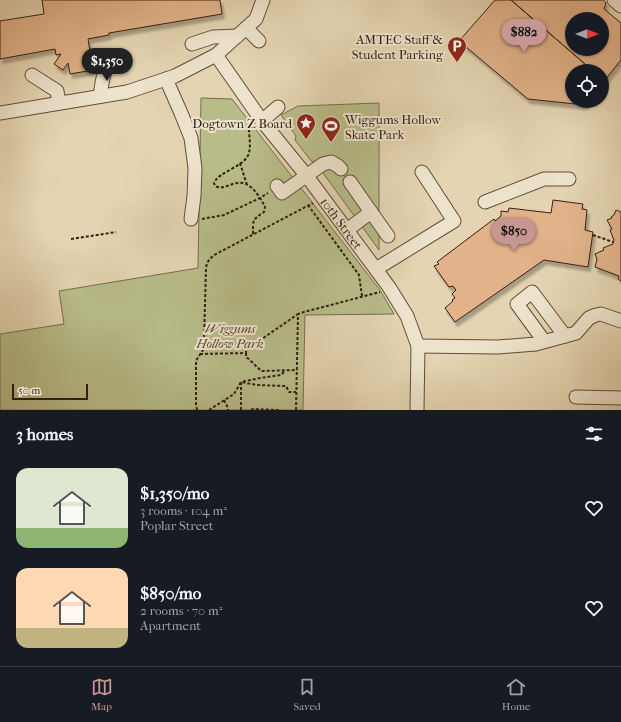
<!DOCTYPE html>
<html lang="en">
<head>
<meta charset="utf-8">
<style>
  :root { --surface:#171b24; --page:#242831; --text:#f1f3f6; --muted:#9ea1a6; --line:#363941; --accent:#c59692 }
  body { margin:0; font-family:"IM FELL French Canon",serif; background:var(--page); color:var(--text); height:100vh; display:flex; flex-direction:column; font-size:15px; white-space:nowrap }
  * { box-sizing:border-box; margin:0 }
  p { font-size:13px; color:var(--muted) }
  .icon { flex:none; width:22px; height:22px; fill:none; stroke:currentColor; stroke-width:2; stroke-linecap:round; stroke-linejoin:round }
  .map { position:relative; height:410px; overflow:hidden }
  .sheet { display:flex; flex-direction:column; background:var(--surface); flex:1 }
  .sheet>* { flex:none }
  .needle { width:26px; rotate:90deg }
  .fabs { position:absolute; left:565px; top:12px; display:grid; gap:8px }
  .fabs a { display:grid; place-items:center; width:44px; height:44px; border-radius:50%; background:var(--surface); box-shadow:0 1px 3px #0004; font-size:20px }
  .scale { position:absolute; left:12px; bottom:10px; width:76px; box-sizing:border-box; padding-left:4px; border:2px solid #361e12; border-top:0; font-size:11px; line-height:14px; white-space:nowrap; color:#361e12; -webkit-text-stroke:3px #ede3cc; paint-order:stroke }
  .price { position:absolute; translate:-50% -34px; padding:0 9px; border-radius:14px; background:var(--accent); color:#111; font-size:13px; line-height:26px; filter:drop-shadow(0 1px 2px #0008) }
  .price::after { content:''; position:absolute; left:50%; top:24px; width:12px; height:9px; margin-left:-6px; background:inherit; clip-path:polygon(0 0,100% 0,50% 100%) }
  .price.selected { background:#222; color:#fff }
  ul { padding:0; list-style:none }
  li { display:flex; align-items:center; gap:12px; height:100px; padding:0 16px }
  li span { display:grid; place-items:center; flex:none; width:112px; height:80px; border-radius:12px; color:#555 }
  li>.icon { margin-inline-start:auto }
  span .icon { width:48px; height:48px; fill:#fffc; stroke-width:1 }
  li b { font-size:17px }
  h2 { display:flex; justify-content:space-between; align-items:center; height:48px; padding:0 16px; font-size:17px }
  .dock { display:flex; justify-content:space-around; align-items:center; height:56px; border-top:1px solid var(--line); background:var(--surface); font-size:11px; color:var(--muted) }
  .dock a { display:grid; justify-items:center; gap:2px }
  .dock .selected { color:var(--accent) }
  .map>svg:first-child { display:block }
  .green { fill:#b7bc89; stroke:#766d4e }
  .building { fill:#e2b38a; stroke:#361e12; fill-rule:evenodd; filter:url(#shadow) }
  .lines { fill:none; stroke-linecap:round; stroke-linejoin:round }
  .minor-casing { stroke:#624c3a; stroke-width:15 }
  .path { stroke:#361e12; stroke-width:2; stroke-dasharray:3 2; stroke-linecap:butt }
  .minor { stroke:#ede3cc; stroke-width:13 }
  .labels { text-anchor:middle; stroke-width:4; stroke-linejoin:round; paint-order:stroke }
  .poi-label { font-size:13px; fill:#361e12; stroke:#ede3cc; text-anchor:end }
  .street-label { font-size:13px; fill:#361e12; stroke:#ede3cc }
  .park-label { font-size:13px; font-style:italic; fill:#564630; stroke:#ede3cc }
</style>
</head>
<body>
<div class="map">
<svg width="621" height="410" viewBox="0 0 621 410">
  <defs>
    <filter id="shadow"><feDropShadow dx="2.5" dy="4.5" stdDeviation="1" flood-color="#0004"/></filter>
  </defs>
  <rect width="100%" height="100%" fill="#e4d4b1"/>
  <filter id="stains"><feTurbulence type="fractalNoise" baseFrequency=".005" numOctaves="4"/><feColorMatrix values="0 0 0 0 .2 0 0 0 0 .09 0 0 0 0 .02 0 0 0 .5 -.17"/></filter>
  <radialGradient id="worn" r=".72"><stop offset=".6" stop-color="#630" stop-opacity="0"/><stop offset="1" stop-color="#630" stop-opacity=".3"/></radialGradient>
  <path class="green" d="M201,98L232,99L380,290L394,314L305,315L303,410H0V334L64,324L59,291L198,268Z
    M379,103V250L315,162H312L295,140L296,136L281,115L298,106Z"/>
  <path class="building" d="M42,0H220L222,14L109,33V35L88,39L93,70L70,74L68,63L63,70L54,64L61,54L56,55L55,49L0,59V21L44,14Z
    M495,0H511L593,71H572V101H588L585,105L528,99L459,41Z
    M511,0H603L606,3L604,9L621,23V60L604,81L602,79V71H593ZM572,19H602V49H572Z
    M553,200L583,204L582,209L587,210L585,230L593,232L588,267L544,260L455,322L445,308L453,301L452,300L455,298L452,294L456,290L453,286L449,287L434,266L439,264L437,262L494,219L495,221L501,216V211L508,212L509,208L551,213Z
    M616,210L621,212V281L618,279L619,276L595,267L597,259L595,254L604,250L603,248L613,244L614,240L610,230L612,229L607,220L612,218L611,217L614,215Z"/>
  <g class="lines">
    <defs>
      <g id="minor">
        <path d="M614,0L621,6"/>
        <path d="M246,28L259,41"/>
        <path d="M192,44L213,37L237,36"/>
        <path id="s1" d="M216,55L262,121L306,175L389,287L407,316L418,346L417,410"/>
        <path d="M32,75L57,91L59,103"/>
        <path d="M166,79L181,113L191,138L195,168L194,196L191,219"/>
        <path d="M100,96C103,77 102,69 119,56"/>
        <path d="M0,113L127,92L175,76L216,55L256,19L263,0"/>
        <path d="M262,121L278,107"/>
        <path d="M350,182L371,212L388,236"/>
        <path d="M277,186L282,193L323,164L331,162L338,166L341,169"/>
        <path d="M485,202L544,179H569"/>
        <path d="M347,230L371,212"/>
        <path d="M376,269L454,221L422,172"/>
        <path d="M544,341L517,304L532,292L565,336"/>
        <path d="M418,346L498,347L536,344L576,333L589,318L596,315L601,314L621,321"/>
        <path d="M576,397L621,398"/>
      </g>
    </defs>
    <use href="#minor" class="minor-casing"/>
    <path class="path" d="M252,126L249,128C249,136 251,145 249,153C245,167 219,171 214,183L215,186C223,190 229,184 237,183C250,180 260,197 265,207L264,212C252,220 253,220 253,234
      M240,163L247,185
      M308,205L359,275L362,296
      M202,219L224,215L260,198L268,193
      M593,235L613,242
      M71,239L116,232
      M246,353V357C251,360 258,369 262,371L297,370
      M200,354L246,353V350L298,314
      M224,400L228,408V410
      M197,410L196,404V363L197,359L203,350L204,340L206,268C207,261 210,258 216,254L313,203
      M209,410L234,394L241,382L257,385L284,386H286L289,392H296
      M241,410V382L260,378L281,375L283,373L284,370
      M251,410L253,409L279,410
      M296,410L298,314L304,312L380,292"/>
    <use href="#minor" class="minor"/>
  </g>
  <defs>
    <symbol id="parking-pin" viewBox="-11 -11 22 30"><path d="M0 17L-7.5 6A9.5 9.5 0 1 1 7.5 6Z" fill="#8f2418" stroke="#ede3cc"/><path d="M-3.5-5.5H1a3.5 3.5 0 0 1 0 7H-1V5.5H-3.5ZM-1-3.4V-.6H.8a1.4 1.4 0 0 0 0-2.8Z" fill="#fff"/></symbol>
    <symbol id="sight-pin" viewBox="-11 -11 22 30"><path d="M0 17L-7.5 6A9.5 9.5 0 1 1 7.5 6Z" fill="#8f2418" stroke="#ede3cc"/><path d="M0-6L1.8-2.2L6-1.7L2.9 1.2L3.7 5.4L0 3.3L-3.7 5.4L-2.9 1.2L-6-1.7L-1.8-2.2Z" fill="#fff"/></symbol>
    <symbol id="stadium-pin" viewBox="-11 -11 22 30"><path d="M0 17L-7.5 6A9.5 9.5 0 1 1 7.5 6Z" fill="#8f2418" stroke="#ede3cc"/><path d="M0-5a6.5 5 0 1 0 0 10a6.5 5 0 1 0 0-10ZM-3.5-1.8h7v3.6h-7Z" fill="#fff"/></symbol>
  </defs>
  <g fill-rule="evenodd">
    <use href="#parking-pin" x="446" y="35" width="22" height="30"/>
    <use href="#sight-pin" x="295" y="112" width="22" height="30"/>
    <use href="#stadium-pin" x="320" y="115" width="22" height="30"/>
  </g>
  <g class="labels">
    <g class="poi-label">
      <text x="443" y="44">AMTEC Staff &amp;<tspan x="443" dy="15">Student Parking</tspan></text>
      <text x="345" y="124" text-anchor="start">Wiggums Hollow<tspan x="345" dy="15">Skate Park</tspan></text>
      <text x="292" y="128">Dogtown Z Board</text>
    </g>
    <g class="street-label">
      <text dy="5" stroke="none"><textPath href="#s1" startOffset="210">10th Street</textPath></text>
    </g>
    <g class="park-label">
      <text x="230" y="333">Wiggums<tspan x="230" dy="15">Hollow Park</tspan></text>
    </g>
  </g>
  <rect width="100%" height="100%" filter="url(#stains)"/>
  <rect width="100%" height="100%" fill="url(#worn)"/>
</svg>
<div class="fabs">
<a><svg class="needle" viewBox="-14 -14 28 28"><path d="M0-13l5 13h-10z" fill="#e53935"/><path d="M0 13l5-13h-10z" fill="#9ea1a6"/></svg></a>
<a><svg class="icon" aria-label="locate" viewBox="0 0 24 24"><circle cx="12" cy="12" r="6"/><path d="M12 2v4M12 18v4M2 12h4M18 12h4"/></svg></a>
</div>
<div class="scale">50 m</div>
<b class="price" style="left:524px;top:53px">$882</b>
<b class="price selected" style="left:107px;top:82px">$1,350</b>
<b class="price" style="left:514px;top:252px">$850</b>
</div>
<section class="sheet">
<h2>3 homes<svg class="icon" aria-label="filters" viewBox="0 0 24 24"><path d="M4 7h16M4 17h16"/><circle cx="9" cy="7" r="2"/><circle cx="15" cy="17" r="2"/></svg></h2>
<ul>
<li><span style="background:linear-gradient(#dfe7d0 75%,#8fb573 0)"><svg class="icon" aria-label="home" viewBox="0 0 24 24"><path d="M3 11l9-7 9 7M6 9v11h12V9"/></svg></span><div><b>$1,350/mo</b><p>3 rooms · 104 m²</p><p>Poplar Street</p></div><svg class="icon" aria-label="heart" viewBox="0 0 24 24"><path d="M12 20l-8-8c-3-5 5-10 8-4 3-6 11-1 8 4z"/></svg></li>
<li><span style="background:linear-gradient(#ffd9b3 75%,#c2b280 0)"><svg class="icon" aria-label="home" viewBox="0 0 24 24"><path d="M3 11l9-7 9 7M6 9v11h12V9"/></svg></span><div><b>$850/mo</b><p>2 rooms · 70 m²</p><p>Apartment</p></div><svg class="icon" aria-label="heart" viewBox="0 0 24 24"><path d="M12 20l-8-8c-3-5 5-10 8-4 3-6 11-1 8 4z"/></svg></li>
</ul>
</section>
<nav class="dock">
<a class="selected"><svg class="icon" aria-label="map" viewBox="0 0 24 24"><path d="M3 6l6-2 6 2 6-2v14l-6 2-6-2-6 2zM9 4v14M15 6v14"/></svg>Map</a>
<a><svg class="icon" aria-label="saved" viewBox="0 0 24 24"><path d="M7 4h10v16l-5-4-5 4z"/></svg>Saved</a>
<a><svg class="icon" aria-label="home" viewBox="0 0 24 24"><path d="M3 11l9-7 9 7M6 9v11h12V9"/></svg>Home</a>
</nav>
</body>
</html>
